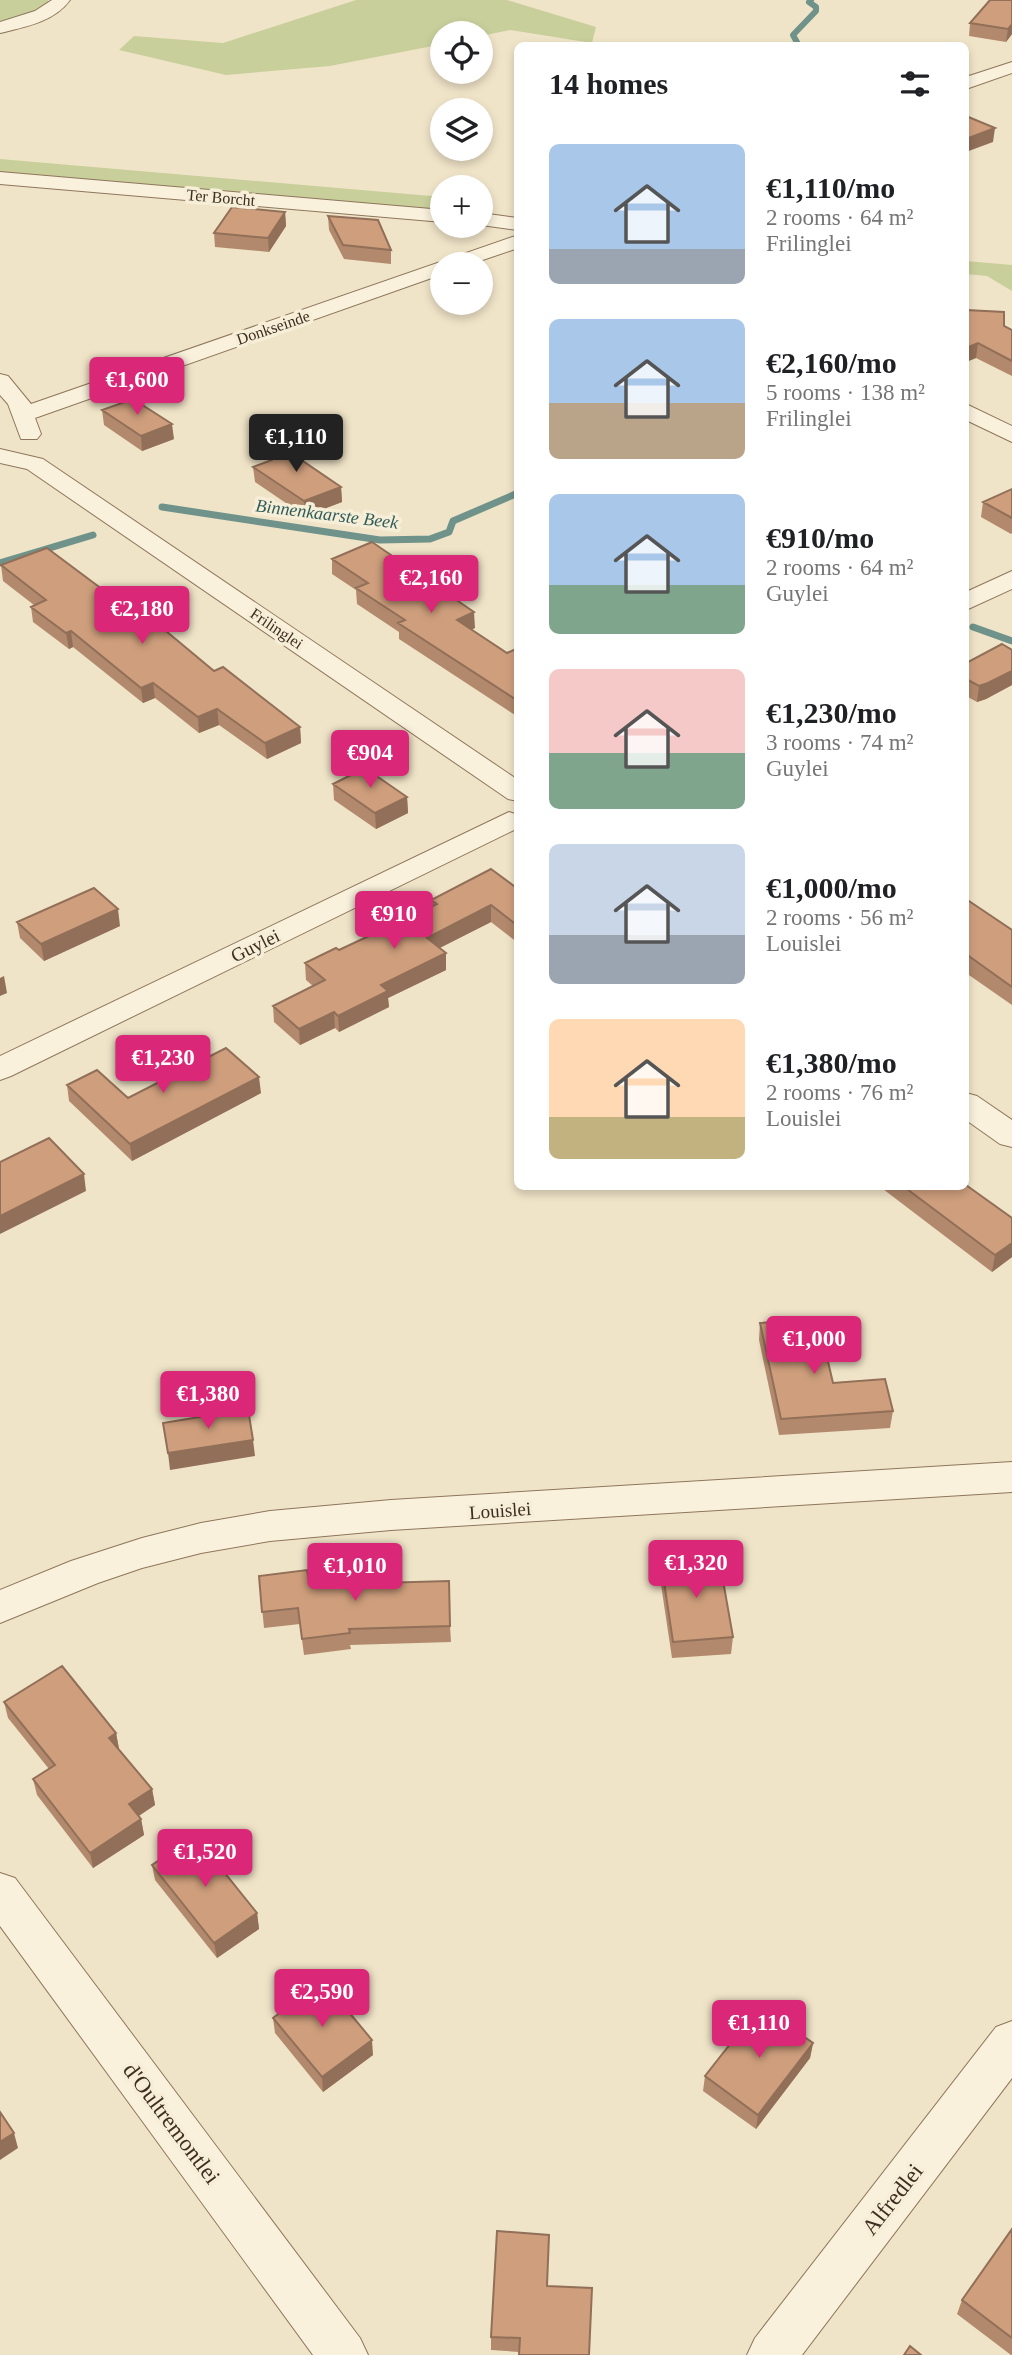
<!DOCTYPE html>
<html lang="en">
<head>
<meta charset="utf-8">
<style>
  :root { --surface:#fff; --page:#f2f2f2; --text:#202124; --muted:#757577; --accent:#db2777 }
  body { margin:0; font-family:"Times New Roman",serif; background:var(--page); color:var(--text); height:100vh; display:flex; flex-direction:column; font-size:26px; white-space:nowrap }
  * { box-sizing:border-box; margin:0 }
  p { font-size:23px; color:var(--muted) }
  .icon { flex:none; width:38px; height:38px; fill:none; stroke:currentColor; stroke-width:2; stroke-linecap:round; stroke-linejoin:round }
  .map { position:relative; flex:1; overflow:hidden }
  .panel { position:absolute; left:514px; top:42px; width:455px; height:1148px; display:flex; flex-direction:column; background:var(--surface); border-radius:10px; box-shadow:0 4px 10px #0003 }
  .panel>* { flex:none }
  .tools { position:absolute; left:430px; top:21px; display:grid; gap:14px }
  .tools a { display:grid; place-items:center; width:63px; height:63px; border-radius:50%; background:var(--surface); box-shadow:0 4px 10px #0003; font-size:35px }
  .price { position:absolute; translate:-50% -60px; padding:0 16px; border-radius:7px; background:var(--accent); color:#fff; font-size:23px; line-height:46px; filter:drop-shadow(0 2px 4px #0008) }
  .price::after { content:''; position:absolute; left:50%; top:42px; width:21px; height:16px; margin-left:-10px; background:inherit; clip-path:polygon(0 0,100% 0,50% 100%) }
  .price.on { background:#222; color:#fff }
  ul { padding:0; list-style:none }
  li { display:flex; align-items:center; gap:21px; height:175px; padding:0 35px }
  li span { display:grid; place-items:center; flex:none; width:196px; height:140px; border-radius:10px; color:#555 }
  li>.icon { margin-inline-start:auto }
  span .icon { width:84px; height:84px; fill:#fffc; stroke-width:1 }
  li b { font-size:30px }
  h2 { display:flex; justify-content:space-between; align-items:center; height:84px; padding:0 35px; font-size:30px }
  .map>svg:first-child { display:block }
  .green { fill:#c9cf9b }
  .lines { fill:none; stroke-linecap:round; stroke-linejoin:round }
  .stream-far1 { stroke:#6f938a; stroke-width:6 }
  .stream { stroke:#6f938a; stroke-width:7 }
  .minor-casing { stroke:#8d765c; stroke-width:2 }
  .minor { fill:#faf1dc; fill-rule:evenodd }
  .wall { fill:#b2896c }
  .shaded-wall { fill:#916f58 }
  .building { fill:#cf9f7d; stroke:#916f58; stroke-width:2 }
  .labels { text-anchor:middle; stroke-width:7; stroke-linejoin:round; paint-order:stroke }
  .far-street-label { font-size:16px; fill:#3d2e20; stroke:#f7eed8 }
  .far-water-label { font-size:18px; font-style:italic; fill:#2f5d5a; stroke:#f7eed8 }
  .street-label { font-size:19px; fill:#3d2e20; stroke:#f7eed8 }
  .near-street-label { font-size:23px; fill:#3d2e20; stroke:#f7eed8 }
</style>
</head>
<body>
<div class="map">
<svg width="1012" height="2355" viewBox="0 0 1012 2355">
  <rect width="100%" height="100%" fill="#f0e4c8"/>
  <path class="green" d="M0,0H48V3L42,9L0,23Z
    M356,0H507L596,27L592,43L510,30L481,36V33H443V44L330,66L226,75L119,50L134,36L223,43Z
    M0,159L443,197V212L0,174Z
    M966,261L1012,265V291L987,276L966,274Z"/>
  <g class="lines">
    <path class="stream-far1" d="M799,46L793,35L816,11V7L809,2L811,0"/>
    <path class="stream" d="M162,507L380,540L430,539L449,532L453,521L518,493
      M0,563L93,535
      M973,627L1012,641"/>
    <defs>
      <path id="minor" d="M52,0H70C54,22 25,27 0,33V22L35,11Z
        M1012,62V73L966,89V77Z
        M0,172L443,210V222L0,184Z
        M481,213L518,218V230L481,225Z
        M518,235V248L471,264H443V274L35,418L41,434L37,439H21L8,404L0,395V374L8,376L31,404Z
        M966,404L1012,426V442L966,420Z
        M0,449L43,459L518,780V801L508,799L27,469L0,463Z
        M1012,571V589L966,610V592Z
        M509,812L518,815V828L11,1076L0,1080V1056Z
        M966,1093L977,1096L1012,1120V1147L1000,1144L966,1120Z
        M1012,1462V1492L391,1530L270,1541L201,1553L142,1568L98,1583L0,1623V1590L71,1561L142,1538L201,1523L270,1511L391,1500Z
        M0,1873L15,1878L360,2338L368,2355H313L0,1926Z
        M1012,2021V2078L802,2355H747L755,2338L996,2027Z"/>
    </defs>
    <use href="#minor" class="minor-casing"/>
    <use href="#minor" class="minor"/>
  </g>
  <path class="wall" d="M1012,0V34L1006,42L969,36L970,23Z
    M285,212L286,226L269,252L215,247L214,233Z
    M328,216L391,250V264L344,259L329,230Z
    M966,310L1012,330V376L976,358L966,362Z
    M102,410L174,439L142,451L104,425Z
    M304,462L341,487L342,502L305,516L255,482L253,467Z
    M1012,489V533L1011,534L981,517L983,502Z
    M332,559L475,628L471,629L507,653L518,648V717L399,639V632L357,604L356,590L332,574Z
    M1,565L214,671L300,727L301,743L267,759L219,725L199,733L155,698L143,703L73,647L69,649L33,622L31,607L34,605L3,581Z
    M1012,650V685L986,699L977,702L966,696V663Z
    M333,784L407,797L408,813L376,829L334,800Z
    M518,889V943L491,922L439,948L446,953V970L388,998L389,1007L339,1032L335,1028L300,1045L274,1022L273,1006L313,986L306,980L305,963L339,950L431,906V900Z
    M966,899L1012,930V1005L966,973Z
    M17,922L120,926L44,961L20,938Z
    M67,1085L128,1098L261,1093L132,1161L69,1101Z
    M879,1186H966L1012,1218V1257L992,1272Z
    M760,1323L833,1383L893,1411L890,1428L779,1435L759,1340Z
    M661,1562L733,1637L731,1654L672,1658L660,1578Z
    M259,1576L343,1584L450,1626L451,1642L350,1645L351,1649L304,1655L300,1624L264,1628Z
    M4,1702L116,1733L119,1749L152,1789L155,1805L139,1816L141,1819L144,1835L93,1868L37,1795L33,1779L49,1769L8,1718Z
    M152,1865L257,1913L259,1929L217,1958L155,1880Z
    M273,2018L373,2055L323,2092L275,2033Z
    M813,2043L810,2058L756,2129L703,2091L705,2076Z
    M1012,2229V2355H1011L957,2314L962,2300Z
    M547,2286L519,2352L491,2350V2337Z"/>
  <path class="shaded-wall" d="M1012,24V34L1006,42L1008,29Z
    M995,128L993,142L966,152V139Z
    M285,212L286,226L269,252L268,238Z
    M978,343L976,358L966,362V348Z
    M172,424L174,439L142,451L141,436Z
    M303,446L304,461L300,459Z
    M341,487L342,502L305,516L304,501Z
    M474,612L475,628L458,636L457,620Z
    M71,631L73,647L69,649L66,633Z
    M1012,671V685L986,699L977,702L979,686Z
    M153,683L155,698L143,703L141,688Z
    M217,709L219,725L199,733L198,717Z
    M300,727L301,743L267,759L265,743Z
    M407,797L408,813L376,829L375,813Z
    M491,905V922L428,954L427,938Z
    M118,909L120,926L44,961L41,944Z
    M446,953V970L388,998L389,1007L339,1032L338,1016L381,985Z
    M4,976L7,993L0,996V978Z
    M334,1012L335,1028L300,1045L299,1029Z
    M259,1077L261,1093L132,1161L130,1144Z
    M84,1174L86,1191L0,1234V1216Z
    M1012,1243V1257L992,1272L995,1255Z
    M253,1440L255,1456L170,1470L168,1453Z
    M116,1733L119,1749L112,1754L109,1738Z
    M152,1789L155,1805L132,1820L129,1804Z
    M141,1819L144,1835L93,1868L90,1853Z
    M257,1913L259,1929L217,1958L214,1943Z
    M372,2040L373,2055L323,2092L322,2077Z
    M813,2043L810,2058L756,2129L758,2115Z
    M14,2133L18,2148L0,2160V2142Z"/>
  <path class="building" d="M990,0H1012V24L1008,29L970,23Z
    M966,116L995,128L966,139Z
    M232,207L285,212L268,238L214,233Z
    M328,216L378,220L391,250L343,245Z
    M966,310L1004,312V326L1012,330V361L978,343L966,348Z
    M133,399L172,424L141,436L102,410Z
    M278,445L303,446L300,459L341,487L304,501L253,467L272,460Z
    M1012,489V518L983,502Z
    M372,542L474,612L457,620L507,653L518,648V701L398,623L405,620L356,588L368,583L332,559Z
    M47,548L110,595L114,593L160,626L214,671L223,667L300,727L265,743L217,709L198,717L153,683L141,688L71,631L66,633L31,607L46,600L1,565Z
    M1002,644L1012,650V671L988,683L979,686L966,679V663Z
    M365,768L407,797L375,813L333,784Z
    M491,869L518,889V926L491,905L427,938L446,953L381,985L388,991L338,1016L334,1012L299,1029L273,1006L325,980L305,963L336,948L339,950L437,904L431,900Z
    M94,888L118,909L41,944L17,922Z
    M966,899L1012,930V987L966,954Z
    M226,1048L259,1077L130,1144L67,1085L97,1070L128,1098Z
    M49,1138L84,1174L0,1216V1162Z
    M966,1185L1012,1218V1243L995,1255L903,1186H966Z
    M818,1319L833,1383L885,1379L893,1411L781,1419L760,1323Z
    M248,1409L253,1440L168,1453L163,1423Z
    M719,1558L733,1637L673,1642L661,1562Z
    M307,1570L309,1581L342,1577L343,1584L449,1581L450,1626L349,1629L350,1633L302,1639L298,1608L262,1612L259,1576Z
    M62,1666L116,1733L109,1738L152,1789L129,1804L141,1819L90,1853L33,1779L55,1765L4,1702Z
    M195,1836L257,1913L214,1943L152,1865Z
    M323,1981L372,2040L322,2077L273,2018Z
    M760,2006L813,2043L758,2115L705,2076Z
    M0,2112L14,2133L0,2142Z
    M1012,2229V2338L962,2300Z
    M497,2231L549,2235L547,2286L592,2288L589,2355H519L520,2338L491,2337Z
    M910,2346L921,2355H904Z"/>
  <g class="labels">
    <g class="far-street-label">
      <text transform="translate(221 197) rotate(5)" y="6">Ter Borcht</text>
      <text transform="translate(273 327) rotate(-19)" y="6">Donkseinde</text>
      <text transform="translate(277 628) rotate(34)" y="6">Frilinglei</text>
    </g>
    <g class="far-water-label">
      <text transform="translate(327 514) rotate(7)" y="6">Binnenkaarste Beek</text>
    </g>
    <g class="street-label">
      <text transform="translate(255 945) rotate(-26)" y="7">Guylei</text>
      <text transform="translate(500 1510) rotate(-4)" y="7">Louislei</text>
    </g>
    <g class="near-street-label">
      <text transform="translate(172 2123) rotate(53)" y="8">d'Oultremontlei</text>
      <text transform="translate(892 2199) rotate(-52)" y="8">Alfredlei</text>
    </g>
  </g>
</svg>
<div class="tools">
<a><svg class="icon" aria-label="locate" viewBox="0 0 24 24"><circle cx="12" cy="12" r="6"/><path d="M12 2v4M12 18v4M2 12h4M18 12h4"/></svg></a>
<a><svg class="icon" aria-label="layers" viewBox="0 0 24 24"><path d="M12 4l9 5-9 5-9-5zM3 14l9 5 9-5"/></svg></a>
<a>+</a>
<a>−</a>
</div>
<b class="price" style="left:137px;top:417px">€1,600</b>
<b class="price on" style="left:296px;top:474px">€1,110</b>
<b class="price" style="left:431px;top:615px">€2,160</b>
<b class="price" style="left:142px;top:646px">€2,180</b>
<b class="price" style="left:370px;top:790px">€904</b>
<b class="price" style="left:394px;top:951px">€910</b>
<b class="price" style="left:163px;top:1095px">€1,230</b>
<b class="price" style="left:814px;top:1376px">€1,000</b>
<b class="price" style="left:208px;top:1431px">€1,380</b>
<b class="price" style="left:696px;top:1600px">€1,320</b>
<b class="price" style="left:355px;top:1603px">€1,010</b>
<b class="price" style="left:205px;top:1889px">€1,520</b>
<b class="price" style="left:322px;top:2029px">€2,590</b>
<b class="price" style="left:759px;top:2060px">€1,110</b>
<section class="panel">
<h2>14 homes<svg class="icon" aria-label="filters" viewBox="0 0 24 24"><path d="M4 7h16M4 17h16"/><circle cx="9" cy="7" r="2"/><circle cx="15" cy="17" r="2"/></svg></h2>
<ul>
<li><span style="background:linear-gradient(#a9c7e8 75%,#9aa5b1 0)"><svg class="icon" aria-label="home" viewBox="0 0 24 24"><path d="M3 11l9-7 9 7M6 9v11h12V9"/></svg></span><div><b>€1,110/mo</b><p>2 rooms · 64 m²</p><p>Frilinglei</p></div></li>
<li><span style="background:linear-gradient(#a9c7e8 60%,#b9a48a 0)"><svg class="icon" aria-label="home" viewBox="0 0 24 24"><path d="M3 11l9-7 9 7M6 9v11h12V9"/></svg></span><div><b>€2,160/mo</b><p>5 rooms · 138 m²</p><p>Frilinglei</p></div></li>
<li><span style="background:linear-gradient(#a9c7e8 65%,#7fa58c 0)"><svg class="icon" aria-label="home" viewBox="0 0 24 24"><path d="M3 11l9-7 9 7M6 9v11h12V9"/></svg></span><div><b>€910/mo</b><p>2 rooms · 64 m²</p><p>Guylei</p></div></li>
<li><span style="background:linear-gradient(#f6c9c9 60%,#7fa58c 0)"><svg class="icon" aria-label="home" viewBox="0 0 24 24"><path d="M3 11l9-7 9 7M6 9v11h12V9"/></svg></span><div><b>€1,230/mo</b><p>3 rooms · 74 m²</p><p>Guylei</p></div></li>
<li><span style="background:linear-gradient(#c9d6e8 65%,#9aa5b1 0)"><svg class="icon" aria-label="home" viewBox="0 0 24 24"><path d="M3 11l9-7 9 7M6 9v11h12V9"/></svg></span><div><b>€1,000/mo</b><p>2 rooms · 56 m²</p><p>Louislei</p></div></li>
<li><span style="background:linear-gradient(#ffd9b3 70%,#c2b280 0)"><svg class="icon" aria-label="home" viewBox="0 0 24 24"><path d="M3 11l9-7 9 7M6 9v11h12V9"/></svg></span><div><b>€1,380/mo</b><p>2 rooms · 76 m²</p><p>Louislei</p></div></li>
</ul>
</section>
</div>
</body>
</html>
